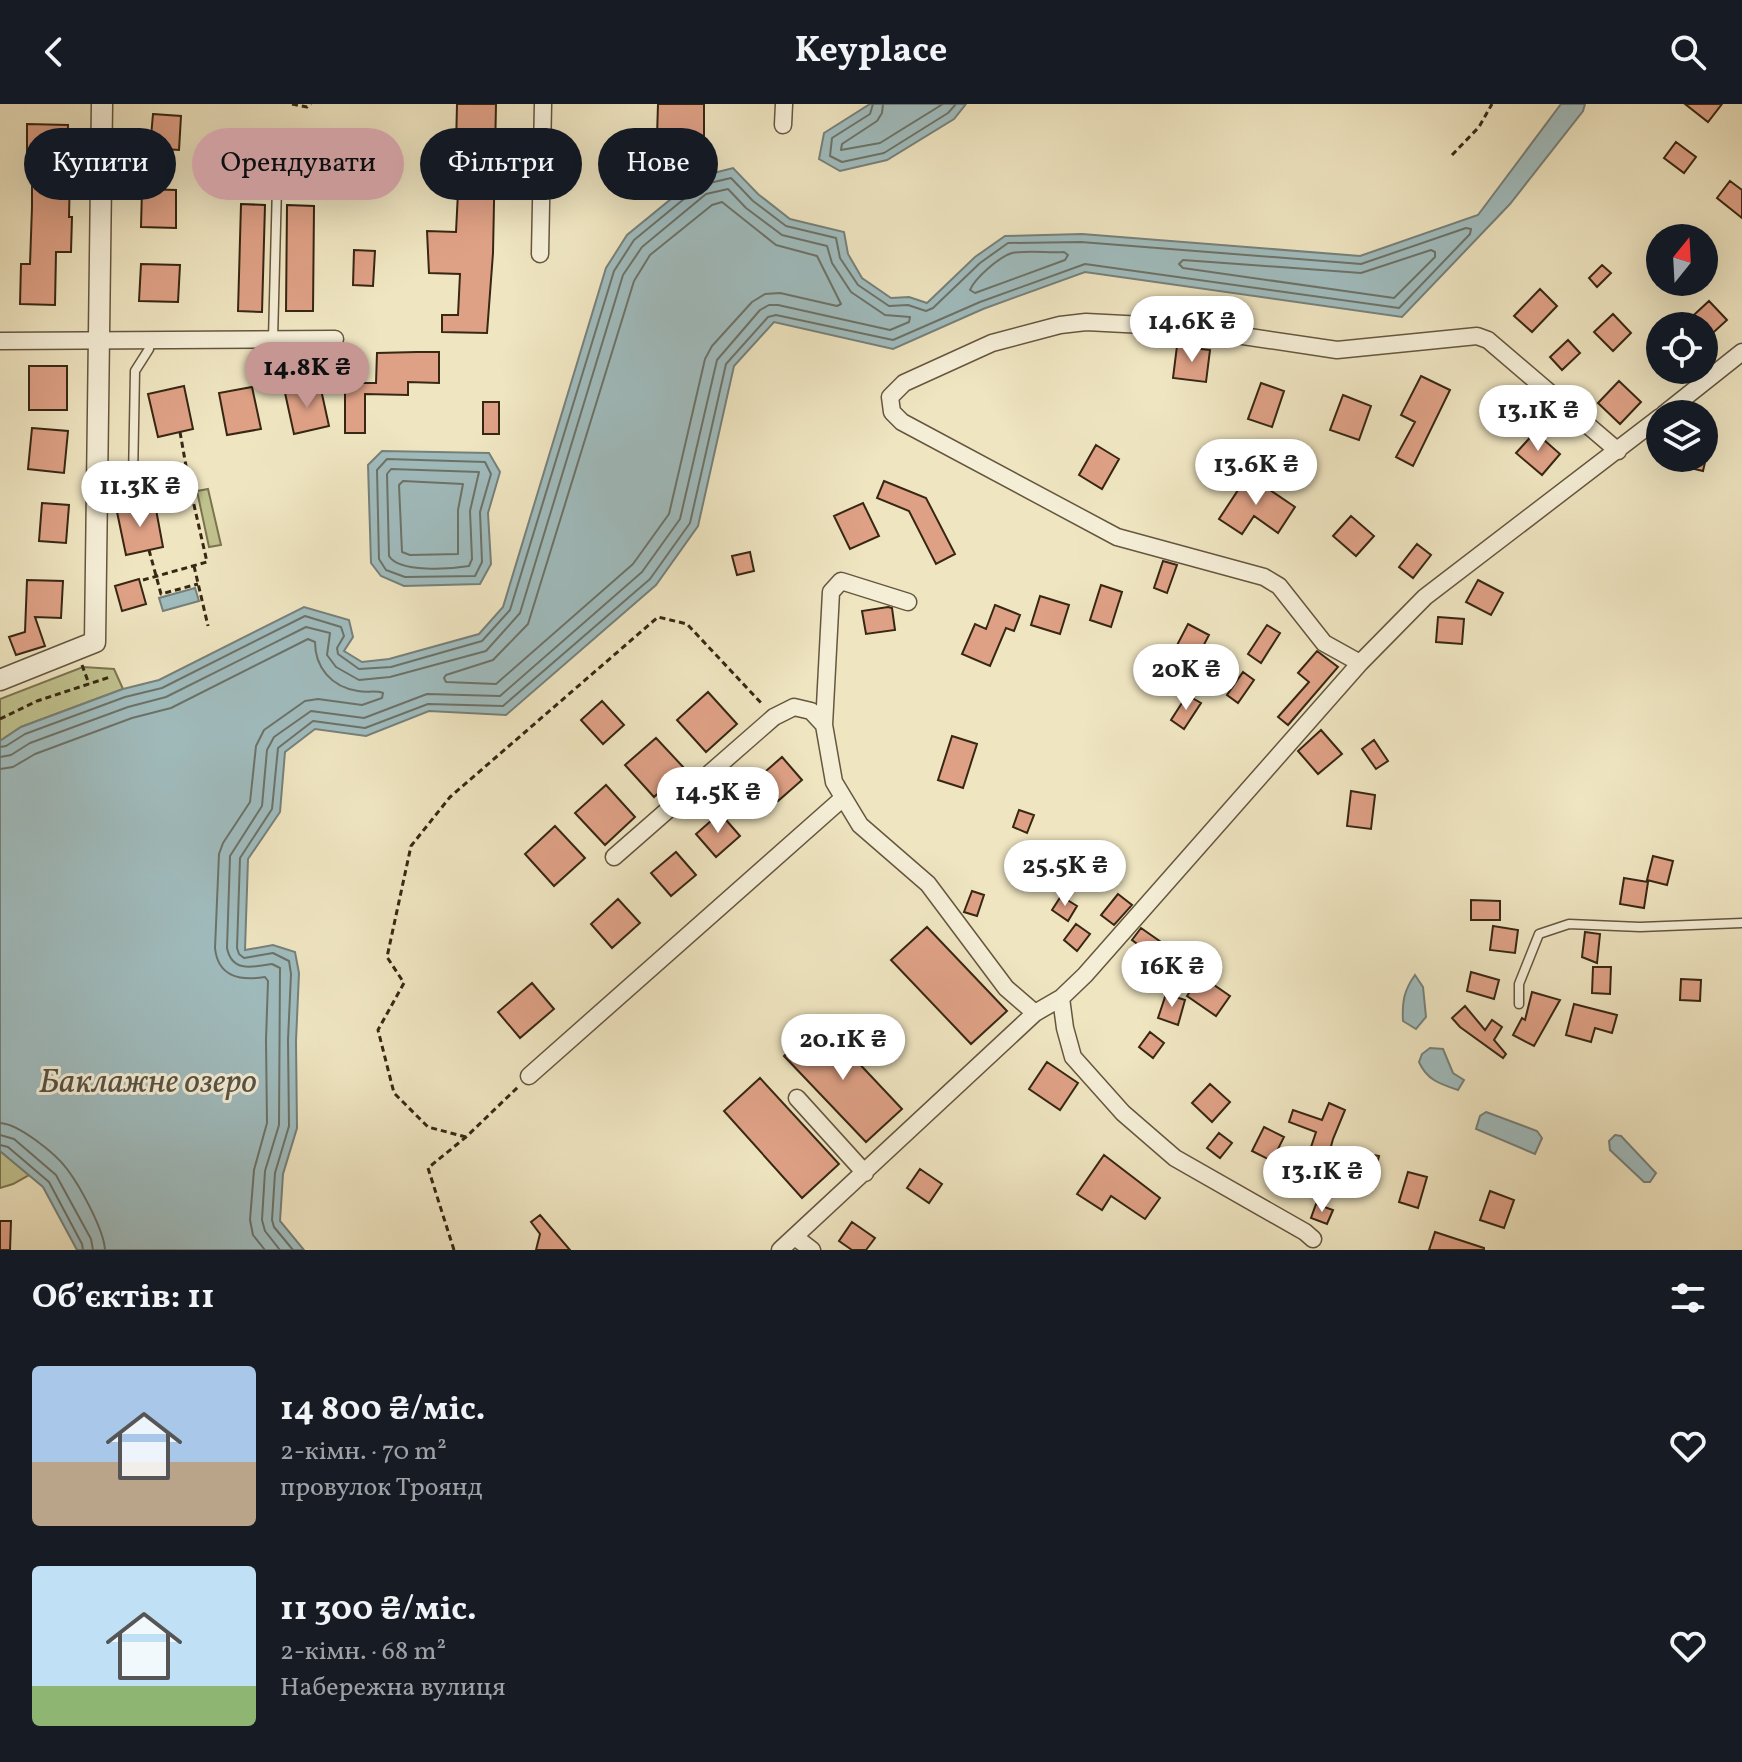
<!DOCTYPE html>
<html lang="uk">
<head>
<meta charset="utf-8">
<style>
  :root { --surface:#171b24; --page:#20242c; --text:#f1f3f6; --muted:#9ea1a6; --accent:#c59692 }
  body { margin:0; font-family:Vollkorn,serif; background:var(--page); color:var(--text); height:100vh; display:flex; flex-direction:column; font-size:30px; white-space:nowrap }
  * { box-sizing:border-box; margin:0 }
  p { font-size:26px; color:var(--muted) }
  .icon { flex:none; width:44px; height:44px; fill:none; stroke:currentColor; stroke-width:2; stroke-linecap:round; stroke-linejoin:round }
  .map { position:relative; height:1146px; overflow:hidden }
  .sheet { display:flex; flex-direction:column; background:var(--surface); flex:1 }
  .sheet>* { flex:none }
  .guide { position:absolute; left:24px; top:24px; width:800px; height:72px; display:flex; gap:16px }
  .needle { width:52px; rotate:18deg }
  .buttons { position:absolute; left:1646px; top:120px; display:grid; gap:16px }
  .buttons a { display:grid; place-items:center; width:72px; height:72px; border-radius:50%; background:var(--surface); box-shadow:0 8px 32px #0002; font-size:40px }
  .price { position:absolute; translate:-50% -68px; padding:0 18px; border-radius:28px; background:#fff; color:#222; font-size:26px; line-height:52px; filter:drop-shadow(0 2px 4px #0008) }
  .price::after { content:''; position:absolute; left:50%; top:48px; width:24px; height:18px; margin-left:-12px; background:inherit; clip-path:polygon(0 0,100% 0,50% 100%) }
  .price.active { background:var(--accent); color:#111 }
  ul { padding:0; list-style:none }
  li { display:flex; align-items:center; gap:24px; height:200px; padding:0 32px }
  li span { display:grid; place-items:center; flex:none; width:224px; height:160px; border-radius:8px; color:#555 }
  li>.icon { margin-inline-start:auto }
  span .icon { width:96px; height:96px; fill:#fffc; stroke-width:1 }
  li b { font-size:34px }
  h2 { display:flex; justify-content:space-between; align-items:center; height:96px; padding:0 32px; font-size:34px }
  .pill { padding:0 28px; border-radius:36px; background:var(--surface); box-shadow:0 8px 32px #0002; font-size:28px; line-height:72px }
  .pill.active { background:var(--accent); color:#111 }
  header { display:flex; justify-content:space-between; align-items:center; height:104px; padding:0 32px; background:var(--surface); font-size:36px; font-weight:700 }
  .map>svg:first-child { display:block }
  .green { fill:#c0c28e; stroke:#7c7450; stroke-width:2 }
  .water { fill:#a0bcbe; stroke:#76807a; stroke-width:2 }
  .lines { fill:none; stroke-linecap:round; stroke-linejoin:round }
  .shore { stroke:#6c7268; stroke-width:2 }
  .building { fill:#dfa186; stroke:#372713; stroke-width:2 }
  .service-casing { stroke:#65563e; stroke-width:11 }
  .minor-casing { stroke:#65563e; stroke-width:19 }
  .tertiary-casing { stroke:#65563e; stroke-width:23 }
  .path { stroke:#372713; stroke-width:3; stroke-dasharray:6 4; stroke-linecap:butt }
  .service { stroke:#f5eed7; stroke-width:8 }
  .minor { stroke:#f5eed7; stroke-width:16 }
  .tertiary { stroke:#f5eed7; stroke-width:20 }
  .labels { text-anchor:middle; stroke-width:6; stroke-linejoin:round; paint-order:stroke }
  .water-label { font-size:34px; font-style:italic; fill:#565446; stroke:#f5eed7 }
</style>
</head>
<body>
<header><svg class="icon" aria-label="back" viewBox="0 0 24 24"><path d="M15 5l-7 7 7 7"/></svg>Keyplace<svg class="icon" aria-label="search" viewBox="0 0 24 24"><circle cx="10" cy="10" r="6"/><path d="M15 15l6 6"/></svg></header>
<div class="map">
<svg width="1742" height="1146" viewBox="0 0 1742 1146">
  <rect width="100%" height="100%" fill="#efe5c1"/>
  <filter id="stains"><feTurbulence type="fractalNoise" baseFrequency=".0025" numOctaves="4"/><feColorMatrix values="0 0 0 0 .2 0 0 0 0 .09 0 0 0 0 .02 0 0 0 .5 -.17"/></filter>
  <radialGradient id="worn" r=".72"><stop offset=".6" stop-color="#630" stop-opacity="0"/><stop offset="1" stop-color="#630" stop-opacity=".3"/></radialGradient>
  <path class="green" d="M219,39L259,40V75L218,74Z
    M208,385L221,441L209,443L197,387Z
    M83,563L114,565L123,585L21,623L0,637V595Z
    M0,1047L29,1071L13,1080L0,1084Z"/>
  <path class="water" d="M870,0H966L954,15L887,56L840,67L819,55L824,29Z
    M1561,0H1585L1583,7L1510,100L1402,213L1085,168L983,205L893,245L774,218L734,262L698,422L656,481L506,611L429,607L366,632L315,625L285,648L280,708L248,755L245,846L273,841L295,848L299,869L296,937L297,1024L283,1070L280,1117L304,1146H77L43,1083L0,1047V637L21,623L123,585L159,576L304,503L349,516L353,533L344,547L362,558L389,555L479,530L503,503L606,164L627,131L698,73L733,64L758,90L790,115L844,128L848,150L862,174L891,194L909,193L927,199L975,153L1005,132L1082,130L1360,152L1478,111Z
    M382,347L489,349L500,368L488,409L491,460L480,480L404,482L381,472L371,459L368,361Z
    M195,484L199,497L163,507L159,494Z
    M1415,871L1423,883L1426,913L1416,925L1403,917C1402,898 1404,886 1415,871Z
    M1430,944L1443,945L1453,969L1464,976L1458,986C1440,980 1427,976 1419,958L1422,950Z
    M1486,1008L1537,1027L1542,1034L1535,1050L1476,1025L1480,1012Z
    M1615,1031L1621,1032L1656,1069L1650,1078H1644L1610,1046L1609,1037Z"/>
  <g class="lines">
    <path class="shore" d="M873,0L870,10L832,34L830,52L842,58L884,49L948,9L956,0
      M883,0L882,9L877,17L842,40L841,46L880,39L943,0
      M722,98L776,141L817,152L841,200L837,202L780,189L765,190L752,198L712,242L705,255L669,410L633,460L496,580L446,578L444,574L446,571L493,556L528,520L634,177L650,151L712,101Z
      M1431,146L1435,148V153L1394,194L1183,164L1179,160L1183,156L1361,169Z
      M1064,148L1068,151L1065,156L975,189L970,186C975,174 999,153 1012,149C1028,146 1048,149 1064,148Z
      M387,355L485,358L491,370L480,408L482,458L475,472L405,473L386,466L379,455L377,366Z
      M391,365L479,368L470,407L472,455L469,462C451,465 399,469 389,452L387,370Z
      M403,377L463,380L458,406V450L410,451L402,448L399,381Z
      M0,643L6,642L25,630L125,593L162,584L305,512L341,523L344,532L337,544L338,550L359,565L391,563L482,537L510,506L614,167L634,136L701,81L731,74L753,97L786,122L836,134L840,154L858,181L889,202L908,201L926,207L933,204L980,159L1008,139L1081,138L1361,160L1466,124L1471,125L1470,130L1399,204L1085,160L980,198L893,236L776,211L768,213L726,260L690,419L650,475L503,602L428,600L365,624L313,617L278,644L272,705L240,754L237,844L239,850L244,854L273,849L289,857L291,870L288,936L289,1022L275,1069L272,1116L274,1123L293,1146
      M0,653L11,651L30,639L128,603L166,593L306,523L330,529L327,551L336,563L359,576L390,573L486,547L520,509L623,171L642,143L706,90L728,85L746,104L782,131L827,142L832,159L851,188L885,211L910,213L909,218L890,226L778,201H769L760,206L717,256L680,415L642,468L500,592L427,590L364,614L311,607L274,633L267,646L262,702L230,752L227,844C232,869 253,863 272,860L280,864L279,1021L265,1067L262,1116L265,1127L280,1146
      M0,665L13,663L35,650L132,614L171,604L308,535L315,538C315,563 331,583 358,587C367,589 375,586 383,589L382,594L362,601L318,595L305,597L264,626L256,642L250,698L223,739L219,750L215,844C218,873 240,877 265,873L268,877L266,936L267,1019L254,1066L250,1116L253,1131L265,1146
      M0,1019C19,1020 56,1050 67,1065C80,1082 104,1126 105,1146
      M0,1031L14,1035L56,1071L91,1135L93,1146
      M0,1041L8,1043L49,1078L82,1140L83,1146"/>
  </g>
  <path class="building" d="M457,0H496L493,149L487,229L442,228V211H458L460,170L429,169L427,127L456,128L458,88H451L453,43H456Z
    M658,0H704V34L657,33Z
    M1685,0H1722L1708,18Z
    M153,10L181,12L179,46L150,44Z
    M27,20L68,21L67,71H70L69,113H72L71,148H56L55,201L20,200L21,160H30L32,103V54H27Z
    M1676,38L1696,53L1684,69L1664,54Z
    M1730,77L1742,86V114L1717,94Z
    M142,85L176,86V124L141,123Z
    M241,100L265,101L262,208L238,207Z
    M287,101L314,102L313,207H286Z
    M354,146L375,147L373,182L353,181Z
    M141,160L180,161L178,198L139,197Z
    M1602,161L1611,169L1597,183L1589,174Z
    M1540,185L1557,202L1532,228L1514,212Z
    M1709,197L1727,216L1704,237V222H1682Z
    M1613,210L1631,229L1613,247L1594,228Z
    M1568,236L1580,249L1562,266L1550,253Z
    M1177,242L1210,246L1206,278L1173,274Z
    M417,248H439V279L408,278V291L365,290V329H345V279H376L377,249Z
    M29,262H67V306H29Z
    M1421,272L1450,286L1413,362L1396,353L1415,318L1401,311Z
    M1619,277L1641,298L1620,320L1598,299Z
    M1261,279L1284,287L1272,323L1248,315Z
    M320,281L329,322L294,330L285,289Z
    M184,282L193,325L158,333L148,290Z
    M252,283L261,325L227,331L219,289Z
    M1343,291L1371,302L1359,336L1330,326Z
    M483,298H499V330H483Z
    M32,324L68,327L64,369L28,365Z
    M1535,328L1560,350L1542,371L1516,349Z
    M1096,341L1119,355L1102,385L1079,371Z
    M1670,354H1706L1703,367L1669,359Z
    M1248,371L1295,403L1278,429L1254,412L1242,430L1219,415Z
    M884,377L926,394L955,450L936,460L909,407L877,394Z
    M42,399L69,401L66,439L39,437Z
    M863,399L879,432L850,445L834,412Z
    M155,400L163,443L126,451L117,408Z
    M1351,412L1374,432L1356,452L1333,432Z
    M1417,440L1431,451L1413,474L1399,463Z
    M750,448L754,467L737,471L732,452Z
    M1163,457L1177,461L1167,489L1154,484Z
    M139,475L146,500L122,507L115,482Z
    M27,476L63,477L61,514L35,513L45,542L16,551L9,533L25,528Z
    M1478,476L1503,489L1491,511L1466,498Z
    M1101,481L1122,488L1111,523L1090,516Z
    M1040,492L1069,501L1060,530L1031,521Z
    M995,501L1020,511L1014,527L1006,524L990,562L962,550L975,520L986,525Z
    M888,503L892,504L895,526L866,530L862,507Z
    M1438,513L1464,515L1462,540L1436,538Z
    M1188,520L1209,531L1196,556L1175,545Z
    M1267,521L1280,529L1261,559L1248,550Z
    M1317,547L1338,563L1288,621L1278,613L1309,578L1298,569Z
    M1243,568L1254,576L1238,599L1227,591Z
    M708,588L737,620L706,648L677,616Z
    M1187,591L1201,599L1184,625L1171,616Z
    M602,597L624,621L603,640L581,616Z
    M1321,626L1342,650L1318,670L1298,647Z
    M952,632L977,640L963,684L938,676Z
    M656,634L685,665L654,693L625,661Z
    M1374,636L1388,657L1376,665L1362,645Z
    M782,653L802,676L778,697L758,674Z
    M606,681L635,713L605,741L575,709Z
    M1351,687L1375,691L1371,725L1347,722Z
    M1019,706L1034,711L1027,729L1013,723Z
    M720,709L740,732L716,753L696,730Z
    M555,722L585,754L554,782L525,750Z
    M676,748L696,771L671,792L651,769Z
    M1653,752L1673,757L1667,781L1647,776Z
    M1624,774L1648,778L1644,804L1620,800Z
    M972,787L984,791L977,812L964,808Z
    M1118,790L1132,801L1114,821L1101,811Z
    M1061,792L1077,802L1068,817L1052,806Z
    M618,795L640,819L612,844L591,820Z
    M1471,796L1500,797V816H1471Z
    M1076,820L1090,830L1077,847L1064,836Z
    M1493,822L1518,826L1515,849L1490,846Z
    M927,823L1007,907L971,940L891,856Z
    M1141,824L1161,838L1152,851L1132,836Z
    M1585,828L1600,830L1597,859L1582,853Z
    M1593,863H1611L1610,890L1592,889Z
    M1471,868L1499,876L1494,895L1467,887Z
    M1201,872L1230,892L1216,912L1187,892Z
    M1681,875L1701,876L1700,897L1680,896Z
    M532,879L554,905L520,934L498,908Z
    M1532,888L1560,896L1534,942L1513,931L1522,914L1525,916Z
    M1166,890L1185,896L1178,921L1158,914Z
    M1574,900L1617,911L1612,929L1595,924L1591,938L1566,931Z
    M1465,902L1485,926L1492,916L1502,923L1494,936L1506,950L1503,954L1460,923L1452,914Z
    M820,918L902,1005L866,1038L784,952Z
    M1150,928L1164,939L1153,954L1139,943Z
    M1047,958L1078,979L1060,1006L1029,985Z
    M760,974L839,1060L802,1094L724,1007Z
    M1210,980L1230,998L1212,1018L1192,999Z
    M1329,999L1345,1006L1333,1035L1326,1061L1307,1055L1316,1028L1289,1018L1293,1006L1322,1016Z
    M1264,1023L1284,1033L1272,1057L1252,1047Z
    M1219,1029L1232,1039L1220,1054L1207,1044Z
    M1363,1049L1379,1052L1374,1072L1358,1069Z
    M1104,1051L1160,1094L1145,1115L1111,1092L1102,1106L1077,1090Z
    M920,1065L942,1080L929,1099L907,1084Z
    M1408,1068L1427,1073L1418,1104L1399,1098Z
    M1490,1087L1514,1096L1504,1124L1480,1116Z
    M1316,1100L1333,1106L1327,1120L1311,1114Z
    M540,1111L570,1146H536L540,1130L531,1118Z
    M0,1117H11L10,1146H0Z
    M852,1118L875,1134L866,1146H852L839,1137Z
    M1435,1128L1484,1144V1146H1429Z"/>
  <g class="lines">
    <defs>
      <path id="service" d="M273,235L277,82
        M97,381L133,375L135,267L149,245L150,237
        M1519,900V880L1539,830L1569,820L1640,823L1742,819"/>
      <path id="minor" d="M783,21L784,0
        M540,150L543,0
        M0,237L335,235
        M1664,310L1742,248
        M1360,559L1324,539L1279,482L1264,473L1117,433L902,318L892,308L890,293L904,279L992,239L1060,221L1086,218L1183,223L1337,246L1477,232L1488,236L1618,347
        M824,621L831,488L841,477L908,498
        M614,753L774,613L794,603L811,607L824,621L834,678L860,721L928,780L1006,884L1035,909
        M1061,894L1065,924L1073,953L1123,1009L1175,1054L1305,1128L1313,1135
        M529,972L843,694
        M797,994L865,1069
        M795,1133L812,1146
        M780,1146L1035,909L1061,894L1085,871L1360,559L1425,493L1660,313"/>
      <path id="tertiary" d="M0,576L95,538L102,0"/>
    </defs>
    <use href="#service" class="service-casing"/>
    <use href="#minor" class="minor-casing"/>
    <use href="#tertiary" class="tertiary-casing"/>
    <path class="path" d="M292,0L307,3L311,0
      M1452,51L1479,23L1492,0
      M180,328L189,379
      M126,388V392L189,379L207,458L143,476
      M149,446L161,490L198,480
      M194,462L208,522
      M82,561L89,580
      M0,615L37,597L110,573
      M466,1033L428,1023L394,989L378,926L404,879L387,853L411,742L450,693L658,513L687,520L763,601
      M454,1146L428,1064L466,1033L518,983"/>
    <use href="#service" class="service"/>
    <use href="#minor" class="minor"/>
    <use href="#tertiary" class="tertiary"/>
  </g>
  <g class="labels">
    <g class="water-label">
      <text x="148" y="988">Баклажне озеро</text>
    </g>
  </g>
  <rect width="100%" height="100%" filter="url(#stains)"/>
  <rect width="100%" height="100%" fill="url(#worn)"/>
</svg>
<div class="buttons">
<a><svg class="needle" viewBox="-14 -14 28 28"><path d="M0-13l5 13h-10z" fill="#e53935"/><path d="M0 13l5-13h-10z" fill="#9ea1a6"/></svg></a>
<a><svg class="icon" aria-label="locate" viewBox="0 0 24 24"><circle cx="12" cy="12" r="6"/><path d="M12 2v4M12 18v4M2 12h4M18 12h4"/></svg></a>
<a><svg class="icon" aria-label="layers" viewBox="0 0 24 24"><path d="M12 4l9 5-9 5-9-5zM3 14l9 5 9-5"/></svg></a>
</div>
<b class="price" style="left:1192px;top:260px">14.6K ₴</b>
<b class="price active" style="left:307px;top:306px">14.8K ₴</b>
<b class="price" style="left:1538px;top:349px">13.1K ₴</b>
<b class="price" style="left:1256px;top:403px">13.6K ₴</b>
<b class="price" style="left:140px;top:425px">11.3K ₴</b>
<b class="price" style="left:1186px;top:608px">20K ₴</b>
<b class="price" style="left:718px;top:731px">14.5K ₴</b>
<b class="price" style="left:1065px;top:804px">25.5K ₴</b>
<b class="price" style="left:1172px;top:905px">16K ₴</b>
<b class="price" style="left:843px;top:978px">20.1K ₴</b>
<b class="price" style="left:1322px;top:1110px">13.1K ₴</b>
<div class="guide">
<a class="pill">Купити</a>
<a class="pill active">Орендувати</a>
<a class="pill">Фільтри</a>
<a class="pill">Нове</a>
</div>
</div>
<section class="sheet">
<h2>Об’єктів: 11<svg class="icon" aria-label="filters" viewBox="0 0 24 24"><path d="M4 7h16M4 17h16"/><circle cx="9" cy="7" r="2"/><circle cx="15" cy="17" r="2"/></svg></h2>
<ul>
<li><span style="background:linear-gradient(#a9c7e8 60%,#b9a48a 0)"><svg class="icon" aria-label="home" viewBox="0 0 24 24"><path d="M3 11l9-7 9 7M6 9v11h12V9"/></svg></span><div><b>14 800 ₴/міс.</b><p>2-кімн. · 70 m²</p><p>провулок Троянд</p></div><svg class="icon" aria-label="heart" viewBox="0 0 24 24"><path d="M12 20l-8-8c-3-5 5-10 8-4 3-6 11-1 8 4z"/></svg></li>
<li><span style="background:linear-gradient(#bfe0f5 75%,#8fb573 0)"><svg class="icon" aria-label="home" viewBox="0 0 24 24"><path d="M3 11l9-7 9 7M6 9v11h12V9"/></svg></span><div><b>11 300 ₴/міс.</b><p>2-кімн. · 68 m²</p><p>Набережна вулиця</p></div><svg class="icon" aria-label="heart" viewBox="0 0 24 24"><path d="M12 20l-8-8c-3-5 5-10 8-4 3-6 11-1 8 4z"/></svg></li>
</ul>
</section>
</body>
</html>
